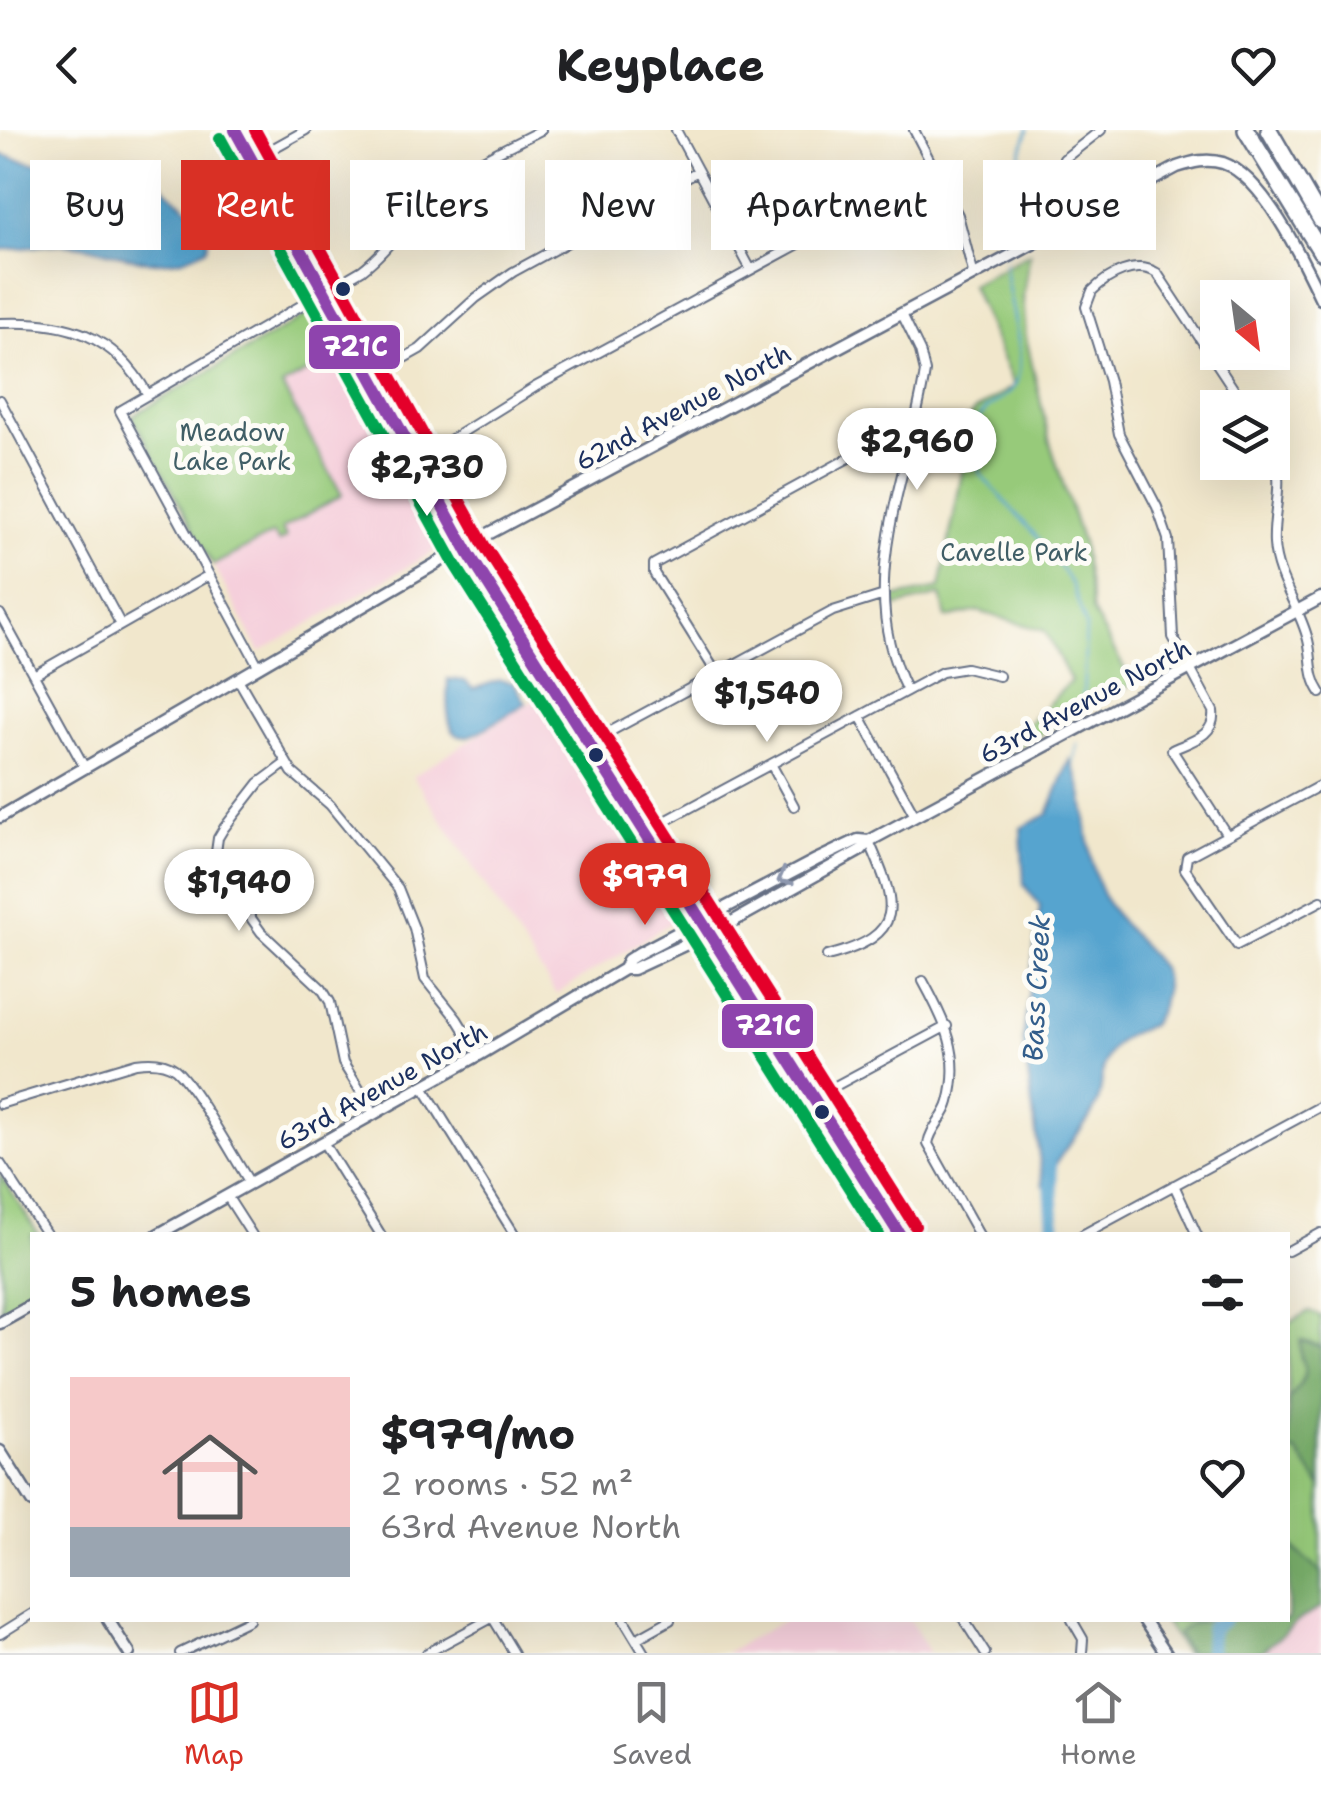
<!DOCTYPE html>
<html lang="en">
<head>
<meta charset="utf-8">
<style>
  :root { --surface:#fff; --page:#f2f2f2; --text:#202124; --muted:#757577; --line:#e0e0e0; --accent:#d93025 }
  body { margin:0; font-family:"Shantell Sans",sans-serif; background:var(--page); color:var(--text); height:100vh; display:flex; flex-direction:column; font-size:38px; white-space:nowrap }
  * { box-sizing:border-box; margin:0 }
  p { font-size:32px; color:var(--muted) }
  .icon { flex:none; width:55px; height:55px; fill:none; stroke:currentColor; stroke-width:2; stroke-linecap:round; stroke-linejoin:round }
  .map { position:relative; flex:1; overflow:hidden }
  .panel { position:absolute; left:30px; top:1102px; width:1260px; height:390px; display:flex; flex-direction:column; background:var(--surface); border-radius:0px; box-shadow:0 10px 40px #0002 }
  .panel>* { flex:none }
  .hud { position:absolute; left:30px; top:30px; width:1262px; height:90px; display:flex; gap:20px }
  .needle { width:65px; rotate:151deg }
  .controls { position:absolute; left:1200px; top:150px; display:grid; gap:20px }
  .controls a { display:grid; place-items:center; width:90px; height:90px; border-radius:0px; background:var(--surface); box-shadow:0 10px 40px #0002; font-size:50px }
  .price { position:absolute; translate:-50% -85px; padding:0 22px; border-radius:35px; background:#fff; color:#222; font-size:32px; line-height:65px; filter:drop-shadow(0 2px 5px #0008) }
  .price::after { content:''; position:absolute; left:50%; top:60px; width:30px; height:22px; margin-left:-15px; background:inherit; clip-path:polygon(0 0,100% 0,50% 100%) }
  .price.selected { background:var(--accent); color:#fff }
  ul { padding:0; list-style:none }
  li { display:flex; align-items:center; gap:30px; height:250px; padding:0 40px }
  li span { display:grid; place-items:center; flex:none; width:280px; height:200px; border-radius:0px; color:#555 }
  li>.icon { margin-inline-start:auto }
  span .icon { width:120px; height:120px; fill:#fffc; stroke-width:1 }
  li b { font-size:42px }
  h2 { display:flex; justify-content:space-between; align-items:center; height:120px; padding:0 40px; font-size:42px }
  .pill { padding:0 35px; border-radius:0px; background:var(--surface); box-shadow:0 10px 40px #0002; font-size:35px; line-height:90px }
  .pill.selected { background:var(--accent); color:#fff }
  header { display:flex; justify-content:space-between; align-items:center; height:130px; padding:0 40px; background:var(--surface); font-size:45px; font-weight:700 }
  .menu { display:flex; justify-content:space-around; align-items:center; height:140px; border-top:2px solid var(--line); background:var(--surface); font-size:28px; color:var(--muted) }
  .menu a { display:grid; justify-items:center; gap:5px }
  .menu .selected { color:var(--accent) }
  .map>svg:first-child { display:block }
  .built { fill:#f5cfdb }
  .green { fill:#97ca7a; stroke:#597c6c; stroke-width:2.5 }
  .forest { fill:#79ae6a; stroke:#4a6e64; stroke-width:2.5 }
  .water { fill:#57a4cf; stroke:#396a96; stroke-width:2.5 }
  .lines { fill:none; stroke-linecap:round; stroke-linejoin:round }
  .stream { stroke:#57a4cf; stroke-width:2.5 }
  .river { stroke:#57a4cf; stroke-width:14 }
  .minor-casing { stroke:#666f84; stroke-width:12 }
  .tertiary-casing { stroke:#666f84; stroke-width:15 }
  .motorway-casing { stroke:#666f84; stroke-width:20 }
  .minor { stroke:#fff; stroke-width:8 }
  .tertiary { stroke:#fff; stroke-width:10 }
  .motorway { stroke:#fff; stroke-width:15 }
  .bus-1-casing { stroke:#fdfcf7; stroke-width:20 }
  .bus-2-casing { stroke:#fdfcf7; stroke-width:20 }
  .bus-3-casing { stroke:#fdfcf7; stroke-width:20 }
  .bus-1 { stroke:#8e44ad; stroke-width:12 }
  .bus-2 { stroke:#00a651; stroke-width:12 }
  .bus-3 { stroke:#e4002b; stroke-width:12 }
  .oneway { stroke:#8d97ae }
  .bus-dot { fill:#1b2f5e; stroke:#fdfcf7; stroke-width:4 }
  .labels { text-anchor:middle; stroke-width:10; stroke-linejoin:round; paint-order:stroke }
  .street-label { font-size:25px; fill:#1b2f5e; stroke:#fdfcf7 }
  .park-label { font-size:25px; fill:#405e66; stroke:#fdfcf7 }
  .water-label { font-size:28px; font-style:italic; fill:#335e8b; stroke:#fdfcf7 }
  .line-badge { stroke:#fdfcf7; stroke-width:4 }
  .badge-label { font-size:28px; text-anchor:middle; font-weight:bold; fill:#fff }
</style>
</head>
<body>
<header><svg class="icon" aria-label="back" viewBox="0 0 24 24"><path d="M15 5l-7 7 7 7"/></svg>Keyplace<svg class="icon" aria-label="heart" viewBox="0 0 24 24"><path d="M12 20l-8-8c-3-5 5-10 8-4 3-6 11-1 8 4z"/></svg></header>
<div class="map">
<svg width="1321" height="1523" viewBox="0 0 1321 1523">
  <rect width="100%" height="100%" fill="#fdfcf7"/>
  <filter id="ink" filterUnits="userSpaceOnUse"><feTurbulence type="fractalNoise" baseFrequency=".01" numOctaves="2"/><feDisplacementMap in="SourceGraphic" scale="20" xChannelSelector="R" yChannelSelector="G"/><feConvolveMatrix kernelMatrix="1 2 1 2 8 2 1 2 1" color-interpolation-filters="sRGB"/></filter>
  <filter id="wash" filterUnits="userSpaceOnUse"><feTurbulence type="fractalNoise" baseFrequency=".0048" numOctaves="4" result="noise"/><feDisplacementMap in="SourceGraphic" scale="40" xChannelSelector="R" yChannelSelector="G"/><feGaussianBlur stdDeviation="2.25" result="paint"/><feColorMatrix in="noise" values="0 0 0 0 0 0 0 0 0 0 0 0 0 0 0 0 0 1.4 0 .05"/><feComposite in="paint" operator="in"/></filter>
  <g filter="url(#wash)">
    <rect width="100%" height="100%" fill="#f1e7cc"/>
    <path class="built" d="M343,222L447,414L260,522L213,435L341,365L282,255Z
      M542,565L680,787L556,864L413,646Z
      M1321,1478V1523H1244L1253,1514Z
      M785,1490H910L930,1523H725Z"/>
    <path class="green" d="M1030,123L1023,166L1026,207L1050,313L1082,413L1093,482L1133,554L994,629L1071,551L1045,501L978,481L946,488L941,465L890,478L889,469L940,458L965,327L960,303L973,282L1014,256L971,155Z
      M319,178L343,222L282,256L342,365L282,399L286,408L279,412L273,404L213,435L132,286Z
      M0,1044L39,1105H32V1163L2,1180Z
      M1309,1181L1321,1186V1478L1253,1514L1244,1523H1185L1163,1490H1288V1194Z"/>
    <path class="forest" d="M1301,1210L1321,1217V1357L1297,1322L1288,1320V1270C1321,1231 1295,1245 1301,1210Z
      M1288,1413L1321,1443V1478L1302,1488L1260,1523H1189L1177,1505C1192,1481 1260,1490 1288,1490Z"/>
    <path class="water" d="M0,24C23,32 49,37 73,36C96,35 115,25 139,27C150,37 156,48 166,59C182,76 214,90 207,118C152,151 118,116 62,114C42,113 22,121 0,119Z
      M448,549L465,551L473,559L500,550L514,553L526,573C477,601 442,642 448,549Z
      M1070,629C1092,670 1082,716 1100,758C1113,791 1142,811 1162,839C1169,860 1163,877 1151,895C1136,901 1122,905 1112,919C1099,936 1104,953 1098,971C1087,1001 1057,1019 1049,1052L1043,1055L1023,908L1040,776L1024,755L1021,698L1048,684Z"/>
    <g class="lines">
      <path class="stream" d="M1006,125L1016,38L1028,0
        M1005,133C1005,166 1032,231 1013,258C1006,267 997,271 988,278C980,285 974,294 967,302L981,345L1047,418L1072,455L1086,496L1083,573
        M1073,633L1078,614"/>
      <path class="river" d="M1050,1036L1054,1105
        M1210,1523L1211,1498L1223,1490"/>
    </g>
  </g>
  <g filter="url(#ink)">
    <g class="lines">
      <defs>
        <path id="minor" d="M676,0L750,138
          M914,0L958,85L974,146
          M252,30L306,0
          M1080,89L1058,39L1064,29L1101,0
          M902,184L920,221L925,242C908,351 853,454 907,561
          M0,193C66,190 114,204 148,265
          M372,246L420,219L476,168L513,142L698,41
          M0,270L121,495
          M1272,321C1286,354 1272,380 1274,414C1276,449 1300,477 1308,510C1313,530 1309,546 1321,563
          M418,330L535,257L935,40
          M0,484L85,638
          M259,537L120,281L362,140C392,117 410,84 439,60C468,34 507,18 541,0
          M717,544L654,443V434L869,317L888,311L907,314
          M34,545L209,445
          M238,549L292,642L330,675L398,758L414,798L425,849L457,889L479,925
          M860,586L915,686
          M589,613L833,481L881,466
          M286,633L259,653L224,698L218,708L215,729L223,749L261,802L322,859L330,872L343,933L374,983
          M771,634L794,676
          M1321,655L1187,727L1185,739L1237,815L1321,771
          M645,702L942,542L966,538L999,546
          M1227,705L1172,620C1191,611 1216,606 1213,581L1173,507L1168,409L1157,377L1119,304L1109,251L1086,177L1092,161C1108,145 1136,130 1157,143L1246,278
          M827,826C908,805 897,775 869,711
          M923,851C945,891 962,925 949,972C945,988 930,998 928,1014L979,1105
          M423,957L515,1105
          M813,968L947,896
          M0,974L136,933C149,931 164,931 175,939C194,955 234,1028 250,1053
          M323,1012L381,1105
          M0,1033L47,1105
          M1174,1055L1197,1105
          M227,1066L252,1105
          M1082,1105L1321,976
          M1288,1121L1321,1103
          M494,1490L514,1523
          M624,1490L644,1523
          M964,1490L985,1523
          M1072,1490L1083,1509L1082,1523
          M0,1504L32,1484
          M636,1509L670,1490
          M180,1523L249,1490
          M427,1523L488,1490"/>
        <path id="tertiary" d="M235,0L469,424L900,1105
          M0,687L475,411L1177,37C1192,32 1207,28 1223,33C1264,47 1303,131 1321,169
          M624,839L628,830L639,823L816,730L858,710L869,711
          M157,1105L479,925L624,839H633L721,798L861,720L869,711L1321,468
          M0,1193L32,1175
          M0,1321L32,1372
          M108,1490L129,1523
          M1144,1490L1166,1523"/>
        <path id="motorway" d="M1246,0L1321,122
          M1269,0L1321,90"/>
      </defs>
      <use href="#minor" class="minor-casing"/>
      <use href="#tertiary" class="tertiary-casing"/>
      <use href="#motorway" class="motorway-casing"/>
      <use href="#minor" class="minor"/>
      <use href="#tertiary" class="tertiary"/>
      <use href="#motorway" class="motorway"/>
      <defs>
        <path id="bus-1" d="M235,0L469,424L900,1105"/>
        <path id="bus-2" d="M220,8L454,433L879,1105"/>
        <path id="bus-3" d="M255,0L484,415L915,1096"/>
      </defs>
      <use href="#bus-1" class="bus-1-casing"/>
      <use href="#bus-2" class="bus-2-casing"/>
      <use href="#bus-3" class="bus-3-casing"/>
      <use href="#bus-1" class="bus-1"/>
      <use href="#bus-2" class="bus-2"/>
      <use href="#bus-3" class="bus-3"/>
    </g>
    <defs><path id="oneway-chevron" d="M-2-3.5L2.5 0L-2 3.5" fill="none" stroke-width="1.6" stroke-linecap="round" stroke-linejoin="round" transform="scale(2.5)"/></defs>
    <use class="oneway" href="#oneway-chevron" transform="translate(784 748) rotate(151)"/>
  </g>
  <g class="bus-dot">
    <circle cx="343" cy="159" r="9"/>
    <circle cx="596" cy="625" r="9"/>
    <circle cx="822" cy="982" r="9"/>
  </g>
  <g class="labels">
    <g class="street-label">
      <text transform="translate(683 277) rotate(-28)" y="9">62nd Avenue North</text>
      <text transform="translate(1085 571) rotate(-28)" y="9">63rd Avenue North</text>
      <text transform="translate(382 956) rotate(-29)" y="9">63rd Avenue North</text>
    </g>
    <g class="park-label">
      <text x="232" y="311">Meadow<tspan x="232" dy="29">Lake Park</tspan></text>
      <text x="1014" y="431">Cavelle Park</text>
    </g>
    <g class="water-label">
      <text transform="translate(1036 858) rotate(-87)" y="10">Bass Creek</text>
    </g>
  </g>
  <g class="line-badge">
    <rect x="307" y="193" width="95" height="48" rx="10" fill="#8e44ad"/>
    <rect x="720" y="872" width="95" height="48" rx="10" fill="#8e44ad"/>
  </g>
  <g class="badge-label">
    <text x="355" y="226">721C</text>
    <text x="768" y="905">721C</text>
  </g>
</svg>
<div class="controls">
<a><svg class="needle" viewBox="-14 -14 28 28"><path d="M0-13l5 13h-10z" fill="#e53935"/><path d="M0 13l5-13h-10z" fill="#757577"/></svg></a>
<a><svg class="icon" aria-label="layers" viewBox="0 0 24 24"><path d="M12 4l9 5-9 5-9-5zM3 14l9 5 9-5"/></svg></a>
</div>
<b class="price" style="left:917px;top:363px">$2,960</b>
<b class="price" style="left:427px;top:389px">$2,730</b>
<b class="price" style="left:767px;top:615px">$1,540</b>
<b class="price selected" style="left:645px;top:798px">$979</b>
<b class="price" style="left:239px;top:804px">$1,940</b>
<div class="hud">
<a class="pill">Buy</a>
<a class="pill selected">Rent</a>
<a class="pill">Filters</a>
<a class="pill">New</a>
<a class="pill">Apartment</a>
<a class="pill">House</a>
</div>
<section class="panel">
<h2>5 homes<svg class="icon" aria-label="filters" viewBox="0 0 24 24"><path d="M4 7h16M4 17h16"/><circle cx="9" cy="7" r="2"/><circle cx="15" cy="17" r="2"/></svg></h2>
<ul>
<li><span style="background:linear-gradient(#f6c9c9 75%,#9aa5b1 0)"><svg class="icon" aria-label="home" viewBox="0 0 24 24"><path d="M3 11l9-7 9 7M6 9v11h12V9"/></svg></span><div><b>$979/mo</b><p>2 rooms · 52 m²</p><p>63rd Avenue North</p></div><svg class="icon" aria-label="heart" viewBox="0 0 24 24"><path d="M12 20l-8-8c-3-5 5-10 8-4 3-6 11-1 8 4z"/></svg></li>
</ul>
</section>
</div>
<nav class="menu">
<a class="selected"><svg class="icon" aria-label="map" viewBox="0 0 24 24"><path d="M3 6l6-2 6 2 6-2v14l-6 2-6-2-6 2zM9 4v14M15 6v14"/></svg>Map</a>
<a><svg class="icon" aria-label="saved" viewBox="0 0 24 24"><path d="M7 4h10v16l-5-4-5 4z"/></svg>Saved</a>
<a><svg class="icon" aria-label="home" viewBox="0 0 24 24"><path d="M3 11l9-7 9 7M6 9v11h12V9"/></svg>Home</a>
</nav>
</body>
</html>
